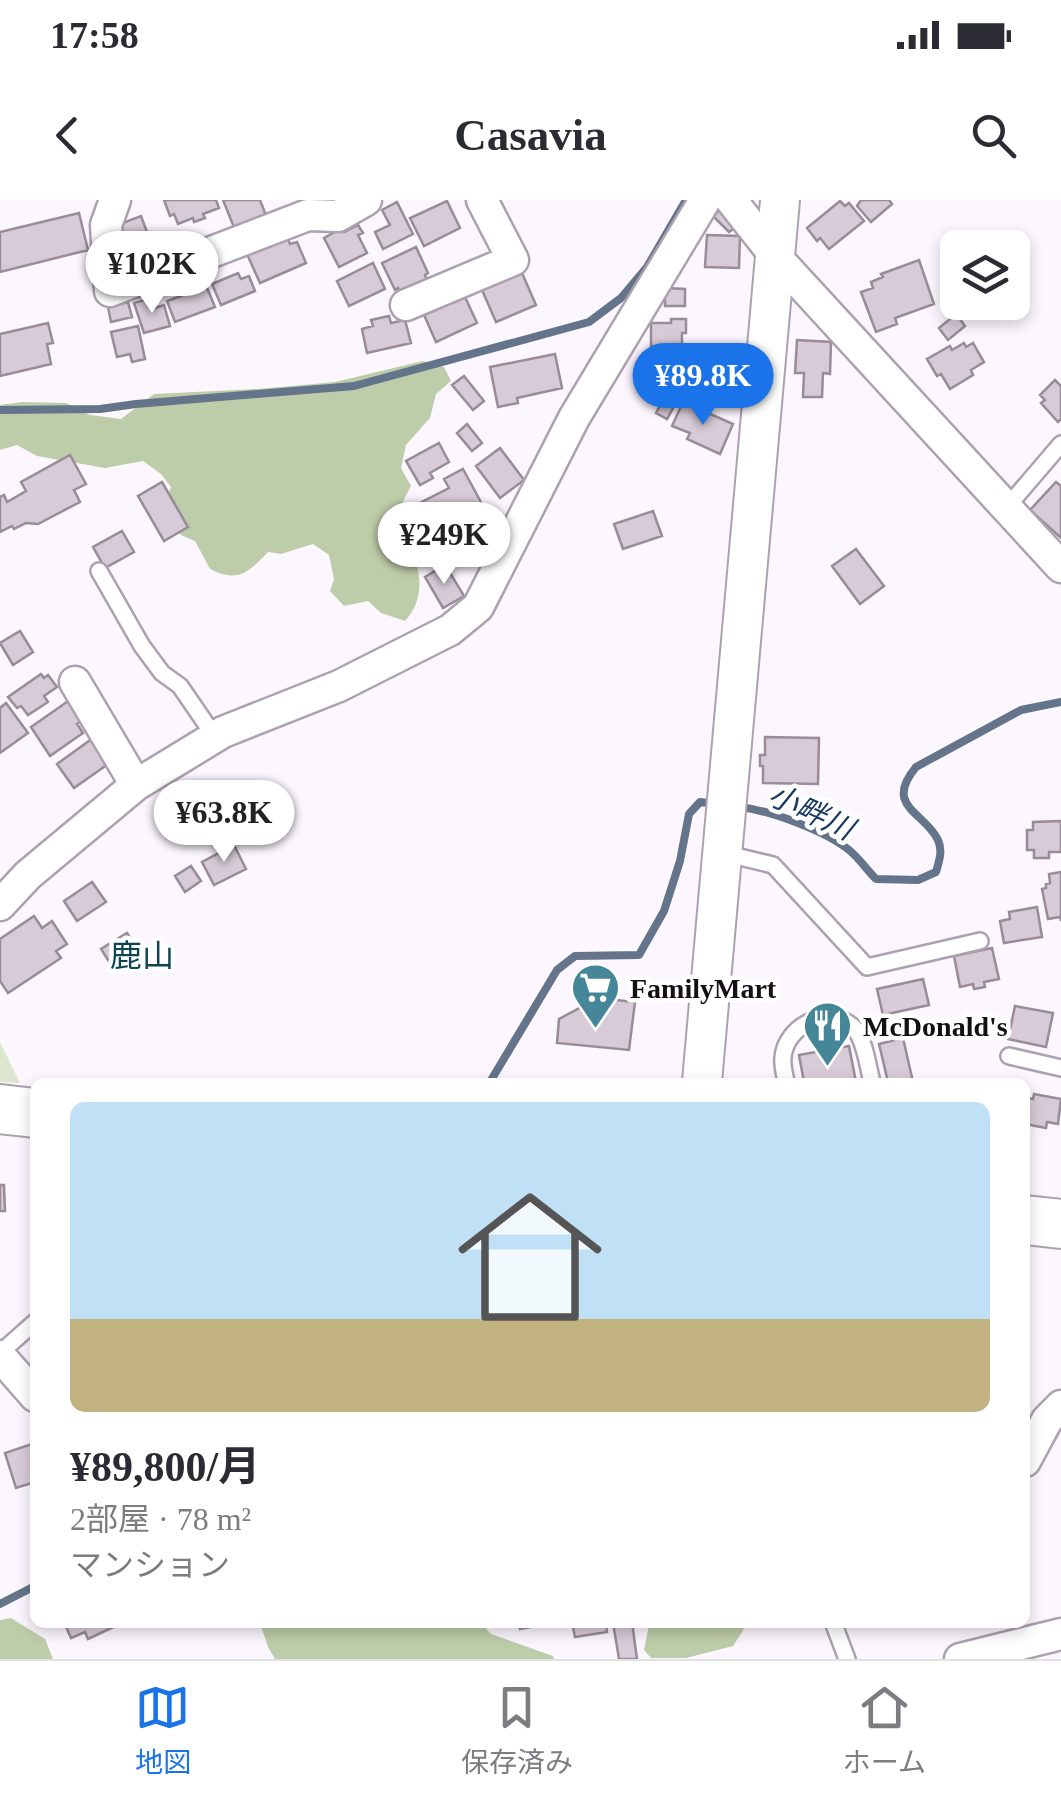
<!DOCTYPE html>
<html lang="ja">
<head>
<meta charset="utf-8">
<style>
  :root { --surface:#fff; --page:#f2f2f3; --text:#2b2b33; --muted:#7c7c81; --line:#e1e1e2; --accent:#1a73e8 }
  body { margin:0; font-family:"Times New Roman","Noto Sans JP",serif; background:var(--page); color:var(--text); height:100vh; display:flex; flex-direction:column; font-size:38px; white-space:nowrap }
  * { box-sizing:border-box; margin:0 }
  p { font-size:32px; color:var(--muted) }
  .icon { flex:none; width:55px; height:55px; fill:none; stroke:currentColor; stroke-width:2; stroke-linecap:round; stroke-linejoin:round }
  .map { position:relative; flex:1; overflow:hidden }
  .details { position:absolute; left:30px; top:878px; width:1000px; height:550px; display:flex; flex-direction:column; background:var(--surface); border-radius:15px; box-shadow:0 5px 15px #0003 }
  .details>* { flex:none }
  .buttons { position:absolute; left:940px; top:30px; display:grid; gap:20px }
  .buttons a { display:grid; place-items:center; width:90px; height:90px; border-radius:15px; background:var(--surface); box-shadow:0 5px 15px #0003; font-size:50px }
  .price { position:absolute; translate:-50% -85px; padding:0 22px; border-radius:35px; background:#fff; color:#222; font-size:32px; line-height:65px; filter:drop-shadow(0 2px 5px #0008) }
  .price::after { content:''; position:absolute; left:50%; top:60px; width:30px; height:22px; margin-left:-15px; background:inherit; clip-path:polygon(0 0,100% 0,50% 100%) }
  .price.active { background:var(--accent); color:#fff }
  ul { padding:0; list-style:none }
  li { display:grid; align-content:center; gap:20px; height:530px; padding:0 40px }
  li span { display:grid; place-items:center; height:310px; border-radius:15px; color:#555 }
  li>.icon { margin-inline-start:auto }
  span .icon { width:180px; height:180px; fill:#fffc; stroke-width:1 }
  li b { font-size:42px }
  .status { display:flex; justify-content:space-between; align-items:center; height:70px; padding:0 50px; background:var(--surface); direction:ltr }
  .status svg { height:28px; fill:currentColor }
  header { display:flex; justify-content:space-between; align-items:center; height:130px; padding:0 40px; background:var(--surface); font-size:45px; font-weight:600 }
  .dock { display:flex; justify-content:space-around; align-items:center; height:140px; border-top:2px solid var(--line); background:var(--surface); font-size:28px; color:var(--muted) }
  .dock a { display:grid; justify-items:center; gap:5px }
  .dock .active { color:var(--accent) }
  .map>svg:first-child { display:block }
  .green { fill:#dde7d0 }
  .forest { fill:#becda9 }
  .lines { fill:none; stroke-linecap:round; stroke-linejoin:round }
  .stream { stroke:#64748a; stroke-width:8 }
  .building { fill:#d7cbd7; stroke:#978c97; stroke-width:2.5 }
  .service-casing { stroke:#aca2af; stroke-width:20 }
  .minor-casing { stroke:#aca2af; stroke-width:35 }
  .tertiary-casing { stroke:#aca2af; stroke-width:42 }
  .primary-casing { stroke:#aca2af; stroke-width:52 }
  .service { stroke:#fff; stroke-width:15 }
  .minor { stroke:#fff; stroke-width:30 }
  .tertiary { stroke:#fff; stroke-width:38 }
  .primary { stroke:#fff; stroke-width:48 }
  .labels { text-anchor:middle; stroke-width:9; stroke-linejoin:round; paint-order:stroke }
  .poi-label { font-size:28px; font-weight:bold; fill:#141015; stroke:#fff; text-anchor:start }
  .water-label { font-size:30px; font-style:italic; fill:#183b63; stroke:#fff }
  .quarter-label { font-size:32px; fill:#0d4553; stroke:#fff }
</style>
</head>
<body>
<div class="status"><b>17:58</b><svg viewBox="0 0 49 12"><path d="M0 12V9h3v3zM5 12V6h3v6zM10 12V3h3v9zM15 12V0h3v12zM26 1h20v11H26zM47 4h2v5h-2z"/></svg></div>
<header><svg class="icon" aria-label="back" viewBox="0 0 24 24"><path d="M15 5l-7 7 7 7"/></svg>Casavia<svg class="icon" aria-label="search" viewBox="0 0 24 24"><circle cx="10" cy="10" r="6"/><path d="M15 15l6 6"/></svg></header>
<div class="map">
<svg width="1061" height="1459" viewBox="0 0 1061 1459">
  <rect width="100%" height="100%" fill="#fcf6fe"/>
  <path class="green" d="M0,842L20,883L0,882Z"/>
  <path class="forest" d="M423,161L444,167L451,181L436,194L430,218L406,245L401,268L411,286C403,301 395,315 399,332C401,341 407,345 411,353C424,374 422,404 405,421L381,413L368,401L344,406L330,391L334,379L329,355L313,344L281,354L268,352C248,373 238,383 210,369L195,341L181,335L163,309L171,287L161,274L143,261L105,268L37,256L17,245L0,250V205L22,202L66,203L90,215L121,219L154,194L258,189L335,182Z
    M11,1418L45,1439L53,1459H0V1420Z
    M260,1423H481L491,1434L553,1456L554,1459H275L268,1447Z
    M646,1423H741L744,1429L733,1446L686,1458H651L644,1450L649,1425Z"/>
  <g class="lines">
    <path class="stream" d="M0,210L100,209L136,204L354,186L589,122L621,98L647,67L686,0
      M739,607C769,610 826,631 849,650C859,658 867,670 876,679L918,680L936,672C939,661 943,651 938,640C925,612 883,607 916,567L1021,510L1061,502
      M490,882L557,770L575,756L639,755L664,711L680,661L689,614L700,602L715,604
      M0,1404L35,1386"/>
  </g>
  <path class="building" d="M164,0H216L219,8L203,14L205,18L194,22L193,18L178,24L174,14L170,16Z
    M223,0H260L267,18L235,30Z
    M861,0H889L892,4L871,22L857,6Z
    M447,1L460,28L424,46L410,18Z
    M840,1L845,6L849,3L864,21L829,49L820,38L817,41L807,28Z
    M397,2L413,34L383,49L375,32L390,25L382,10Z
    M722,8L738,25L729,32L713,16Z
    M79,13L88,50L0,72V32Z
    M141,16L156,56L129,66L118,36L124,34L120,24Z
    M358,25L363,33L358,35L367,53L339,67L324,38L342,28L344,32Z
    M707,35L740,36L739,68L705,67Z
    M287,37L290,44L297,42L306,63L260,83L247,54Z
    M416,47L428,73L425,75L427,80L400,93L398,88L395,90L382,63Z
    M919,60L934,104L895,118L897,124L876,132L861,92L873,88L871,82L883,77L881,74Z
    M373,63L385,89L349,106L337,81Z
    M238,73L241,79L249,76L255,91L221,105L212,84Z
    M522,73L536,105L496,122L482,90Z
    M191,81L193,88L205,83L215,107L175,122L167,101L181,96L177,86Z
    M665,88L685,89V106H665Z
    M465,97L477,123L436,142L424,115Z
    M151,98L155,108L164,105L170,126L144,133L134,103Z
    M128,102L132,117L111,122L108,107Z
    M956,114L965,126L948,140L939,128Z
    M389,116L391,123L405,120L411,143L367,153L362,129L373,126L371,120Z
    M671,119H686V133H682V146H651V123H671Z
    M48,123L53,143L47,144L51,164L0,176V134Z
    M138,126L145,159L132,162L130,154L117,157L111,132Z
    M797,140L831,142L830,174L823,173L822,197H803L804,173H795Z
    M964,143L966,147L973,143L984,162L971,170L973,175L950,189L941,174L937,176L927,159L950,146L952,150Z
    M555,154L562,188L517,198L518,203L498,207L490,167Z
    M464,176L484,201L473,210L452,185Z
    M1055,180L1061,186V219L1058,222L1041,203L1045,200L1040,195Z
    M666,195L677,201L667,219L656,213Z
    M683,202L733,224L720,254L687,239L690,233L672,226Z
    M467,224L482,243L472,251L457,233Z
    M439,243L449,262L430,273L433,278L420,285L406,261Z
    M500,248L524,280L500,298L476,266Z
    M70,255L86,284L74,290L80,302L38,324L26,323L14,329L12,326L0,332V297L4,295L7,302L26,291L21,282Z
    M463,269L483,306L416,342L414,338L409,341L404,330L408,327L404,320L416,314L412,307L449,288L444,279Z
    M162,282L188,327L164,341L138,296Z
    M1056,282L1061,286V338L1030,310Z
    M653,311L662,336L623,349L614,324Z
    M486,312L506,323L493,346L474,336Z
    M122,331L134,352L105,368L93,347Z
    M856,349L884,386L860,404L832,366Z
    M440,368L444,375L449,371L464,396L443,408L425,377Z
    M20,431L33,452L13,465L0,443Z
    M41,474L44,478L48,475L57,487L44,496L48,502L28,515L21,506L17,508L8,497Z
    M71,499L82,521L77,524L83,533L50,556L31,527Z
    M6,503L28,533L0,553V508Z
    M765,537L819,538L818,584L763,583V566H760V555H765Z
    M93,538L111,562L74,588L57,564Z
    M1061,621V652H1049V658H1034V650H1027V630H1033V622Z
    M234,645L246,669L214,685L202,662Z
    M191,666L201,681L185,692L175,676Z
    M1061,672V721L1060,717L1048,719L1042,689L1046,688V684L1050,683L1049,674Z
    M92,682L106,702L77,721L64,701Z
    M1037,707L1042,737L1004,743L1000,721L1010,719L1009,712Z
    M34,716L42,728L52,721L67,744L56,751L61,758L8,793L0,781V739Z
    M127,733L139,751L113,768L101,749Z
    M992,748L999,779L984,782L985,787L974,789L973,784L960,787L954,756Z
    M923,779L929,805L883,815L877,789Z
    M598,798L635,802L629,850L557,843L559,819Z
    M1015,806L1053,813L1046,847L1008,839Z
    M903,838L913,882H888L879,844Z
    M849,846L856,882H804L799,855Z
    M1034,894L1061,899L1058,924L1047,922L1046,928L1025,924V897L1033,899Z
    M0,985H4L5,1011H0Z
    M35,1243V1282L16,1288L5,1253Z
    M64,1422H124L88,1439L85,1432L71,1438Z
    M518,1422H556L520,1429Z
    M572,1422H606L607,1432L575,1437Z
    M632,1422L637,1459H619L613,1423Z"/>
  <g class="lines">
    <defs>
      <path id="service" d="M1007,307L1061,244
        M99,371L142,446L162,473L180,486L215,537
        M723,653L773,665L867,767L980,741
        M1009,856L1061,868
        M786,882C785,875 782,866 783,858C785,825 831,803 855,829C865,841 868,867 872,882
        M0,1153L35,1122
        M833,1422L847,1459"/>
      <path id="minor" d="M115,0L106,25L110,91L308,15L338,16L366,0
        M731,0L776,57L1061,367
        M406,105L513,60L482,0
        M75,482L136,585
        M0,705L28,675L136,585L223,532L339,486L450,430L478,407L574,218L705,0
        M0,1156L35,1196
        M1025,1261L1047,1220L1061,1206
        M960,1459L1061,1434"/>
      <path id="tertiary" d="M702,882L780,0"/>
      <path id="primary" d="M0,909L35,913
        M1025,1020L1061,1024"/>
    </defs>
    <use href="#service" class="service-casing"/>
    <use href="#minor" class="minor-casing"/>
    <use href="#tertiary" class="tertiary-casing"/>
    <use href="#primary" class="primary-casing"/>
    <use href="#service" class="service"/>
    <use href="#minor" class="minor"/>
    <use href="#tertiary" class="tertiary"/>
    <use href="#primary" class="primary"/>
  </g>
  <defs>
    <symbol id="supermarket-pin" viewBox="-11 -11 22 30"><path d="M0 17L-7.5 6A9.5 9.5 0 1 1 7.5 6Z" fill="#468699" stroke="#fff"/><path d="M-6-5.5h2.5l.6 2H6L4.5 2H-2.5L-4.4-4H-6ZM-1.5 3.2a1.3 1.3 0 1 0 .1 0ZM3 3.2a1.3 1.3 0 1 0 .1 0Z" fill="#fff"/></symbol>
    <symbol id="restaurant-pin" viewBox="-11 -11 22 30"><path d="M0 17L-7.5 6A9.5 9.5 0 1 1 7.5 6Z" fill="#468699" stroke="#fff"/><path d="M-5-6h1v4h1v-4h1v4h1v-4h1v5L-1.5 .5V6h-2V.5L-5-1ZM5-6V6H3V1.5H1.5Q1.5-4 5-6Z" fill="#fff"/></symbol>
  </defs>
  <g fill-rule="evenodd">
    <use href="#supermarket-pin" x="568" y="760" width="55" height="75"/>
    <use href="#restaurant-pin" x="800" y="798" width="55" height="75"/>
  </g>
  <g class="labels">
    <g class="poi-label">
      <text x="630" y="798">FamilyMart</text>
      <text x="863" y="836">McDonald's</text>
    </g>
    <g class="water-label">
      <text transform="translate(811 612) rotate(25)" y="10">小畔川</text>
    </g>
    <g class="quarter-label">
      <text x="142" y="767">鹿山</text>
    </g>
  </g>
</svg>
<div class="buttons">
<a><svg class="icon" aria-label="layers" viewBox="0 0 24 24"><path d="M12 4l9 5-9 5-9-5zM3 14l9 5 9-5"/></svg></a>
</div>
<b class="price" style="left:152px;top:116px">¥102K</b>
<b class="price active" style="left:703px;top:228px">¥89.8K</b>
<b class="price" style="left:444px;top:387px">¥249K</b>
<b class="price" style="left:224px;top:665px">¥63.8K</b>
<section class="details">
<ul>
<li><span style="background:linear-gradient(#bfe0f5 70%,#c2b280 0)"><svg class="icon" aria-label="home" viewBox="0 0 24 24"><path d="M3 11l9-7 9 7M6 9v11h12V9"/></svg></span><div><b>¥89,800/月</b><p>2部屋 · 78 m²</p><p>マンション</p></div></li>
</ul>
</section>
</div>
<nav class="dock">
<a class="active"><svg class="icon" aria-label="map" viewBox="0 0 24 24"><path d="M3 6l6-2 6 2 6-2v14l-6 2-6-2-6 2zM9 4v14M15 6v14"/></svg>地図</a>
<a><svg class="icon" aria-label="saved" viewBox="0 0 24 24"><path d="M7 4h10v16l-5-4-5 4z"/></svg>保存済み</a>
<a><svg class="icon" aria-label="home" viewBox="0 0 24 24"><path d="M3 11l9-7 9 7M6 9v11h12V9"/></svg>ホーム</a>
</nav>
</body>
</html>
